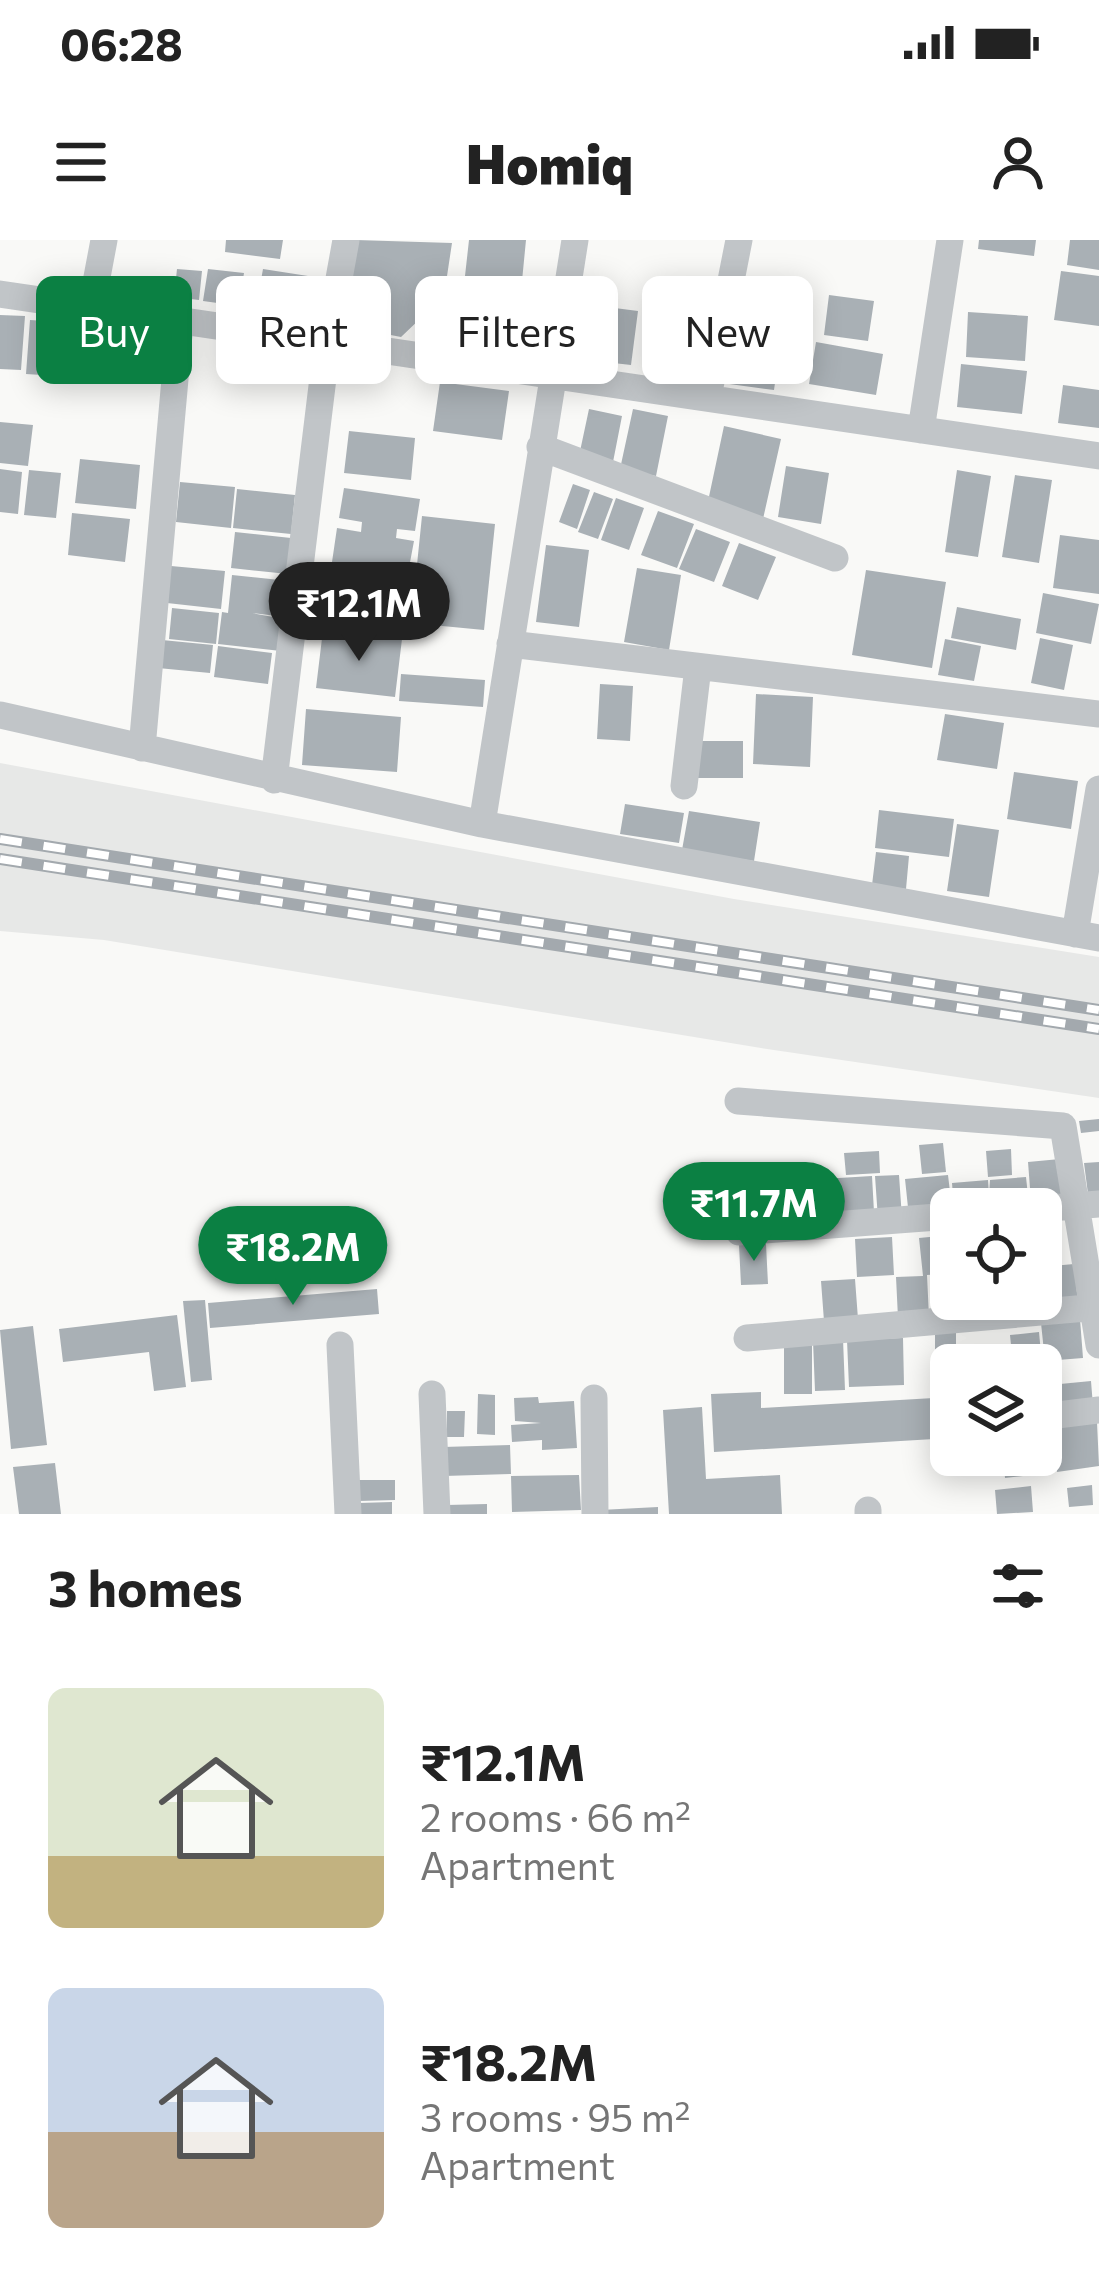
<!DOCTYPE html>
<html lang="en">
<head>
<meta charset="utf-8">
<style>
  :root { --surface:#fff; --page:#f2f2f2; --text:#222; --muted:#767676; --accent:#0b8043 }
  body { margin:0; font-family:Commissioner,sans-serif; background:var(--page); color:var(--text); height:100vh; display:flex; flex-direction:column; font-size:45px; white-space:nowrap }
  * { box-sizing:border-box; margin:0 }
  p { font-size:39px; color:var(--muted) }
  .icon { flex:none; width:66px; height:66px; fill:none; stroke:currentColor; stroke-width:2; stroke-linecap:round; stroke-linejoin:round }
  .map { position:relative; height:1274px; overflow:hidden }
  .side { display:flex; flex-direction:column; background:var(--surface); flex:1 }
  .side>* { flex:none }
  .guide { position:absolute; left:36px; top:36px; width:1029px; height:108px; display:flex; gap:24px }
  .buttons { position:absolute; left:930px; top:948px; display:grid; gap:24px }
  .buttons a { display:grid; place-items:center; width:132px; height:132px; border-radius:18px; background:var(--surface); box-shadow:0 6px 30px #0003; font-size:60px }
  .price { position:absolute; translate:-50% -102px; padding:0 27px; border-radius:42px; background:var(--accent); color:#fff; font-size:39px; line-height:78px; filter:drop-shadow(0 3px 6px #0008) }
  .price::after { content:''; position:absolute; left:50%; top:72px; width:36px; height:27px; margin-left:-18px; background:inherit; clip-path:polygon(0 0,100% 0,50% 100%) }
  .price.current { background:#222; color:#fff }
  ul { padding:0; list-style:none }
  li { display:flex; align-items:center; gap:36px; height:300px; padding:0 48px }
  li span { display:grid; place-items:center; flex:none; width:336px; height:240px; border-radius:18px; color:#555 }
  li>.icon { margin-inline-start:auto }
  span .icon { width:144px; height:144px; fill:#fffc; stroke-width:1 }
  li b { font-size:51px }
  h2 { display:flex; justify-content:space-between; align-items:center; height:144px; padding:0 48px; font-size:51px }
  .tag { padding:0 42px; border-radius:18px; background:var(--surface); box-shadow:0 6px 30px #0003; font-size:42px; line-height:108px }
  .tag.current { background:var(--accent); color:#fff }
  .status { display:flex; justify-content:space-between; align-items:center; height:84px; padding:0 60px; background:var(--surface); direction:ltr }
  .status svg { height:33px; fill:currentColor }
  header { display:flex; justify-content:space-between; align-items:center; height:156px; padding:0 48px; background:var(--surface); font-size:54px; font-weight:800 }
  .map>svg:first-child { display:block }
  .built { fill:#e7e8e7 }
  .building { fill:#a9b0b5 }
  .lines { fill:none; stroke-linecap:round; stroke-linejoin:round }
  .street { stroke:#c1c5c8; stroke-width:27 }
  .rail-casing { stroke:#a3a9ae; stroke-width:12 }
  .rail { stroke:#fff; stroke-width:8; stroke-dasharray:22; stroke-linecap:butt }
</style>
</head>
<body>
<div class="status"><b>06:28</b><svg viewBox="0 0 49 12"><path d="M0 12V9h3v3zM5 12V6h3v6zM10 12V3h3v9zM15 12V0h3v12zM26 1h20v11H26zM47 4h2v5h-2z"/></svg></div>
<header><svg class="icon" aria-label="menu" viewBox="0 0 24 24"><path d="M4 6h16M4 12h16M4 18h16"/></svg>Homiq<svg class="icon" aria-label="person" viewBox="0 0 24 24"><circle cx="12" cy="8" r="4"/><path d="M4 21q1-7 8-7t8 7"/></svg></header>
<div class="map">
<svg width="1099" height="1274" viewBox="0 0 1099 1274">
  <rect width="100%" height="100%" fill="#f9f9f7"/>
  <path class="built" d="M0,523L734,659L1099,717V858L761,808L104,700L0,691Z"/>
  <path class="building" d="M226,0H283L280,19L225,12Z
    M356,0L452,3L444,56L401,97L334,84Z
    M469,0H526L522,41L465,36Z
    M979,0H1036L1034,16L978,9Z
    M1070,0H1099V30L1067,25Z
    M177,29L202,31L199,60L174,57Z
    M208,29L244,33L239,66L203,61Z
    M263,29L308,36L301,76L256,68Z
    M1061,31L1099,36V86L1054,80Z
    M448,54L523,62L524,113L443,105Z
    M829,55L874,61L868,101L824,95Z
    M576,63L638,71L631,125L569,118Z
    M968,72L1028,76L1025,121L966,117Z
    M0,75L25,76L21,130L0,129Z
    M30,80L61,82L57,136L26,134Z
    M737,81L790,88L785,120L733,113Z
    M816,102L883,114L876,155L809,144Z
    M725,122L777,129L774,150L722,143Z
    M961,124L1027,131L1022,174L957,167Z
    M440,142L509,151L502,200L433,191Z
    M1063,145L1099,150V188L1058,183Z
    M589,169L622,176L613,222L579,216Z
    M633,169L668,176L656,236L620,229Z
    M0,182L33,185L28,226L0,223Z
    M724,186L781,199L763,279L707,266Z
    M349,191L415,198L411,240L344,233Z
    M80,219L140,225L136,269L75,263Z
    M786,226L829,233L821,284L778,277Z
    M0,229L22,232L18,274L0,272Z
    M29,230L61,233L56,278L24,275Z
    M957,230L991,236L978,317L945,312Z
    M1015,235L1052,240L1039,323L1002,317Z
    M180,242L235,247L231,288L176,282Z
    M573,244L590,250L577,289L559,282Z
    M344,248L420,259L415,291L397,289L396,298L414,301L408,333L332,322L337,288L361,292L362,282L339,278Z
    M237,249L295,255L291,294L233,288Z
    M594,252L613,259L598,299L578,292Z
    M616,258L644,268L629,310L601,300Z
    M658,271L694,284L677,328L641,315Z
    M72,273L130,279L125,322L68,315Z
    M422,276L495,284L484,390L411,383Z
    M696,289L730,302L714,342L679,329Z
    M235,292L291,298L288,334L231,328Z
    M1060,295L1099,300V354L1053,348Z
    M739,303L776,317L758,360L722,346Z
    M546,305L589,310L579,387L536,382Z
    M171,326L225,331L221,369L167,363Z
    M637,328L681,335L669,410L624,402Z
    M866,330L946,342L932,428L852,415Z
    M232,335L289,341L286,377L252,373L284,379L281,411L218,404L222,372L228,373Z
    M334,346L394,353L389,392L329,385Z
    M1043,353L1099,364L1091,404L1036,393Z
    M957,367L1021,379L1016,410L951,398Z
    M172,368L219,373L216,404L169,399Z
    M323,390L402,399L395,457L316,448Z
    M1040,398L1073,405L1064,450L1031,443Z
    M945,399L981,406L974,441L938,435Z
    M162,400L213,405L210,433L158,428Z
    M218,406L272,413L268,444L214,437Z
    M401,434L485,440L483,467L399,461Z
    M600,444L633,446L630,501L597,499Z
    M756,454L813,457L810,527L753,524Z
    M306,469L401,477L397,532L302,525Z
    M945,474L1004,483L997,529L937,520Z
    M695,501H743V538H695Z
    M1014,532L1078,541L1071,589L1007,579Z
    M625,564L684,573L679,603L620,594Z
    M879,570L954,579L949,617L875,608Z
    M689,571L760,582L754,621L682,610Z
    M957,584L999,590L989,657L947,651Z
    M876,612L909,616L906,649L872,645Z
    M1099,879V891L1081,893L1079,881Z
    M943,903L946,932L922,934L919,905Z
    M1011,909L1012,935L988,937L986,911Z
    M879,911L880,933L846,935L844,913Z
    M1060,919L1063,958L1031,961L1028,922Z
    M1099,922V953L1088,954L1084,923Z
    M899,935L902,978L878,979L875,936Z
    M948,935L952,969L909,977L905,939Z
    M817,936L818,974L783,975L781,938Z
    M872,936L874,972L824,975L822,939Z
    M778,937L779,977L738,978L736,938Z
    M1026,937L1029,965L954,969L952,943L988,940L989,955L990,940Z
    M1055,980L1058,1020L1041,1021V981Z
    M951,995V1033H945L942,996Z
    M940,996L943,1034L927,1035L929,1077L898,1078L896,1037L923,1036L919,998Z
    M892,997L894,1035L857,1037L855,999Z
    M766,1004L768,1044L741,1045L739,1005Z
    M1074,1024L1078,1062L1042,1064L1041,1027Z
    M951,1036V1059H963L964,1075L933,1077L930,1037Z
    M855,1039L858,1079L824,1081L821,1041Z
    M377,1049L379,1074L210,1088L208,1063Z
    M205,1060L212,1140L191,1142L183,1061Z
    M177,1075L186,1147L154,1151L149,1112L63,1122L59,1089Z
    M1080,1079L1083,1118L1045,1121L1041,1083Z
    M33,1086L47,1205L11,1209L0,1090Z
    M935,1091H956V1125L951,1128H935Z
    M1039,1092L1042,1124L1013,1125L1010,1095Z
    M903,1098L904,1145L849,1147L847,1100Z
    M843,1099L845,1150L815,1151L813,1101Z
    M812,1101V1154H784V1102Z
    M1091,1141L1093,1166L1053,1170L1050,1145Z
    M761,1152V1168L951,1157V1198L714,1212L711,1154Z
    M478,1154L495,1155V1195L477,1194Z
    M538,1157L539,1163L574,1161L577,1208L542,1210V1200L512,1202L511,1185L541,1183L515,1181L514,1158Z
    M702,1167L706,1239L780,1235L782,1274H669L663,1170Z
    M447,1171H465L464,1197H447Z
    M1097,1182L1099,1226L1057,1232L1051,1188Z
    M1047,1189L1051,1233L1005,1238L1003,1215H1041V1190Z
    M510,1205L511,1234L444,1236L443,1207Z
    M55,1223L61,1274H19L13,1227Z
    M579,1235L581,1270L512,1272L511,1236Z
    M358,1240H395V1260L358,1261Z
    M1092,1245L1093,1265L1069,1267L1067,1248Z
    M1031,1246L1033,1272L997,1274L995,1250Z
    M392,1262V1274H359V1263Z
    M487,1264V1274H447V1265Z
    M658,1267V1274H600V1270Z"/>
  <g class="lines">
    <path class="street" d="M0,54L1099,216
      M91,69L104,0
      M708,157L739,0
      M921,190L950,0
      M540,207L835,318
      M510,404L1099,474
      M0,475L482,584L1099,698
      M142,508L180,83
      M274,540L327,105L346,0
      M684,546L698,427
      M482,584L575,0
      M1075,694L1099,549
      M738,861L1063,886L1099,1105
      M1038,969L1099,964
      M739,992L951,976
      M747,1098L1099,1067
      M340,1105L348,1274
      M432,1154L437,1274
      M594,1158L595,1274
      M1041,1177L1099,1170
      M868,1274V1270"/>
    <defs>
      <path id="rail" d="M0,599L1099,770
        M0,619L1099,789"/>
    </defs>
    <use href="#rail" class="rail-casing"/>
    <use href="#rail" class="rail"/>
  </g>
</svg>
<div class="buttons">
<a><svg class="icon" aria-label="locate" viewBox="0 0 24 24"><circle cx="12" cy="12" r="6"/><path d="M12 2v4M12 18v4M2 12h4M18 12h4"/></svg></a>
<a><svg class="icon" aria-label="layers" viewBox="0 0 24 24"><path d="M12 4l9 5-9 5-9-5zM3 14l9 5 9-5"/></svg></a>
</div>
<b class="price current" style="left:359px;top:424px">₹12.1M</b>
<b class="price" style="left:754px;top:1024px">₹11.7M</b>
<b class="price" style="left:293px;top:1068px">₹18.2M</b>
<div class="guide">
<a class="tag current">Buy</a>
<a class="tag">Rent</a>
<a class="tag">Filters</a>
<a class="tag">New</a>
</div>
</div>
<section class="side">
<h2>3 homes<svg class="icon" aria-label="filters" viewBox="0 0 24 24"><path d="M4 7h16M4 17h16"/><circle cx="9" cy="7" r="2"/><circle cx="15" cy="17" r="2"/></svg></h2>
<ul>
<li><span style="background:linear-gradient(#dfe7d0 70%,#c2b280 0)"><svg class="icon" aria-label="home" viewBox="0 0 24 24"><path d="M3 11l9-7 9 7M6 9v11h12V9"/></svg></span><div><b>₹12.1M</b><p>2 rooms · 66 m²</p><p>Apartment</p></div></li>
<li><span style="background:linear-gradient(#c9d6e8 60%,#b9a48a 0)"><svg class="icon" aria-label="home" viewBox="0 0 24 24"><path d="M3 11l9-7 9 7M6 9v11h12V9"/></svg></span><div><b>₹18.2M</b><p>3 rooms · 95 m²</p><p>Apartment</p></div></li>
</ul>
</section>
</body>
</html>
